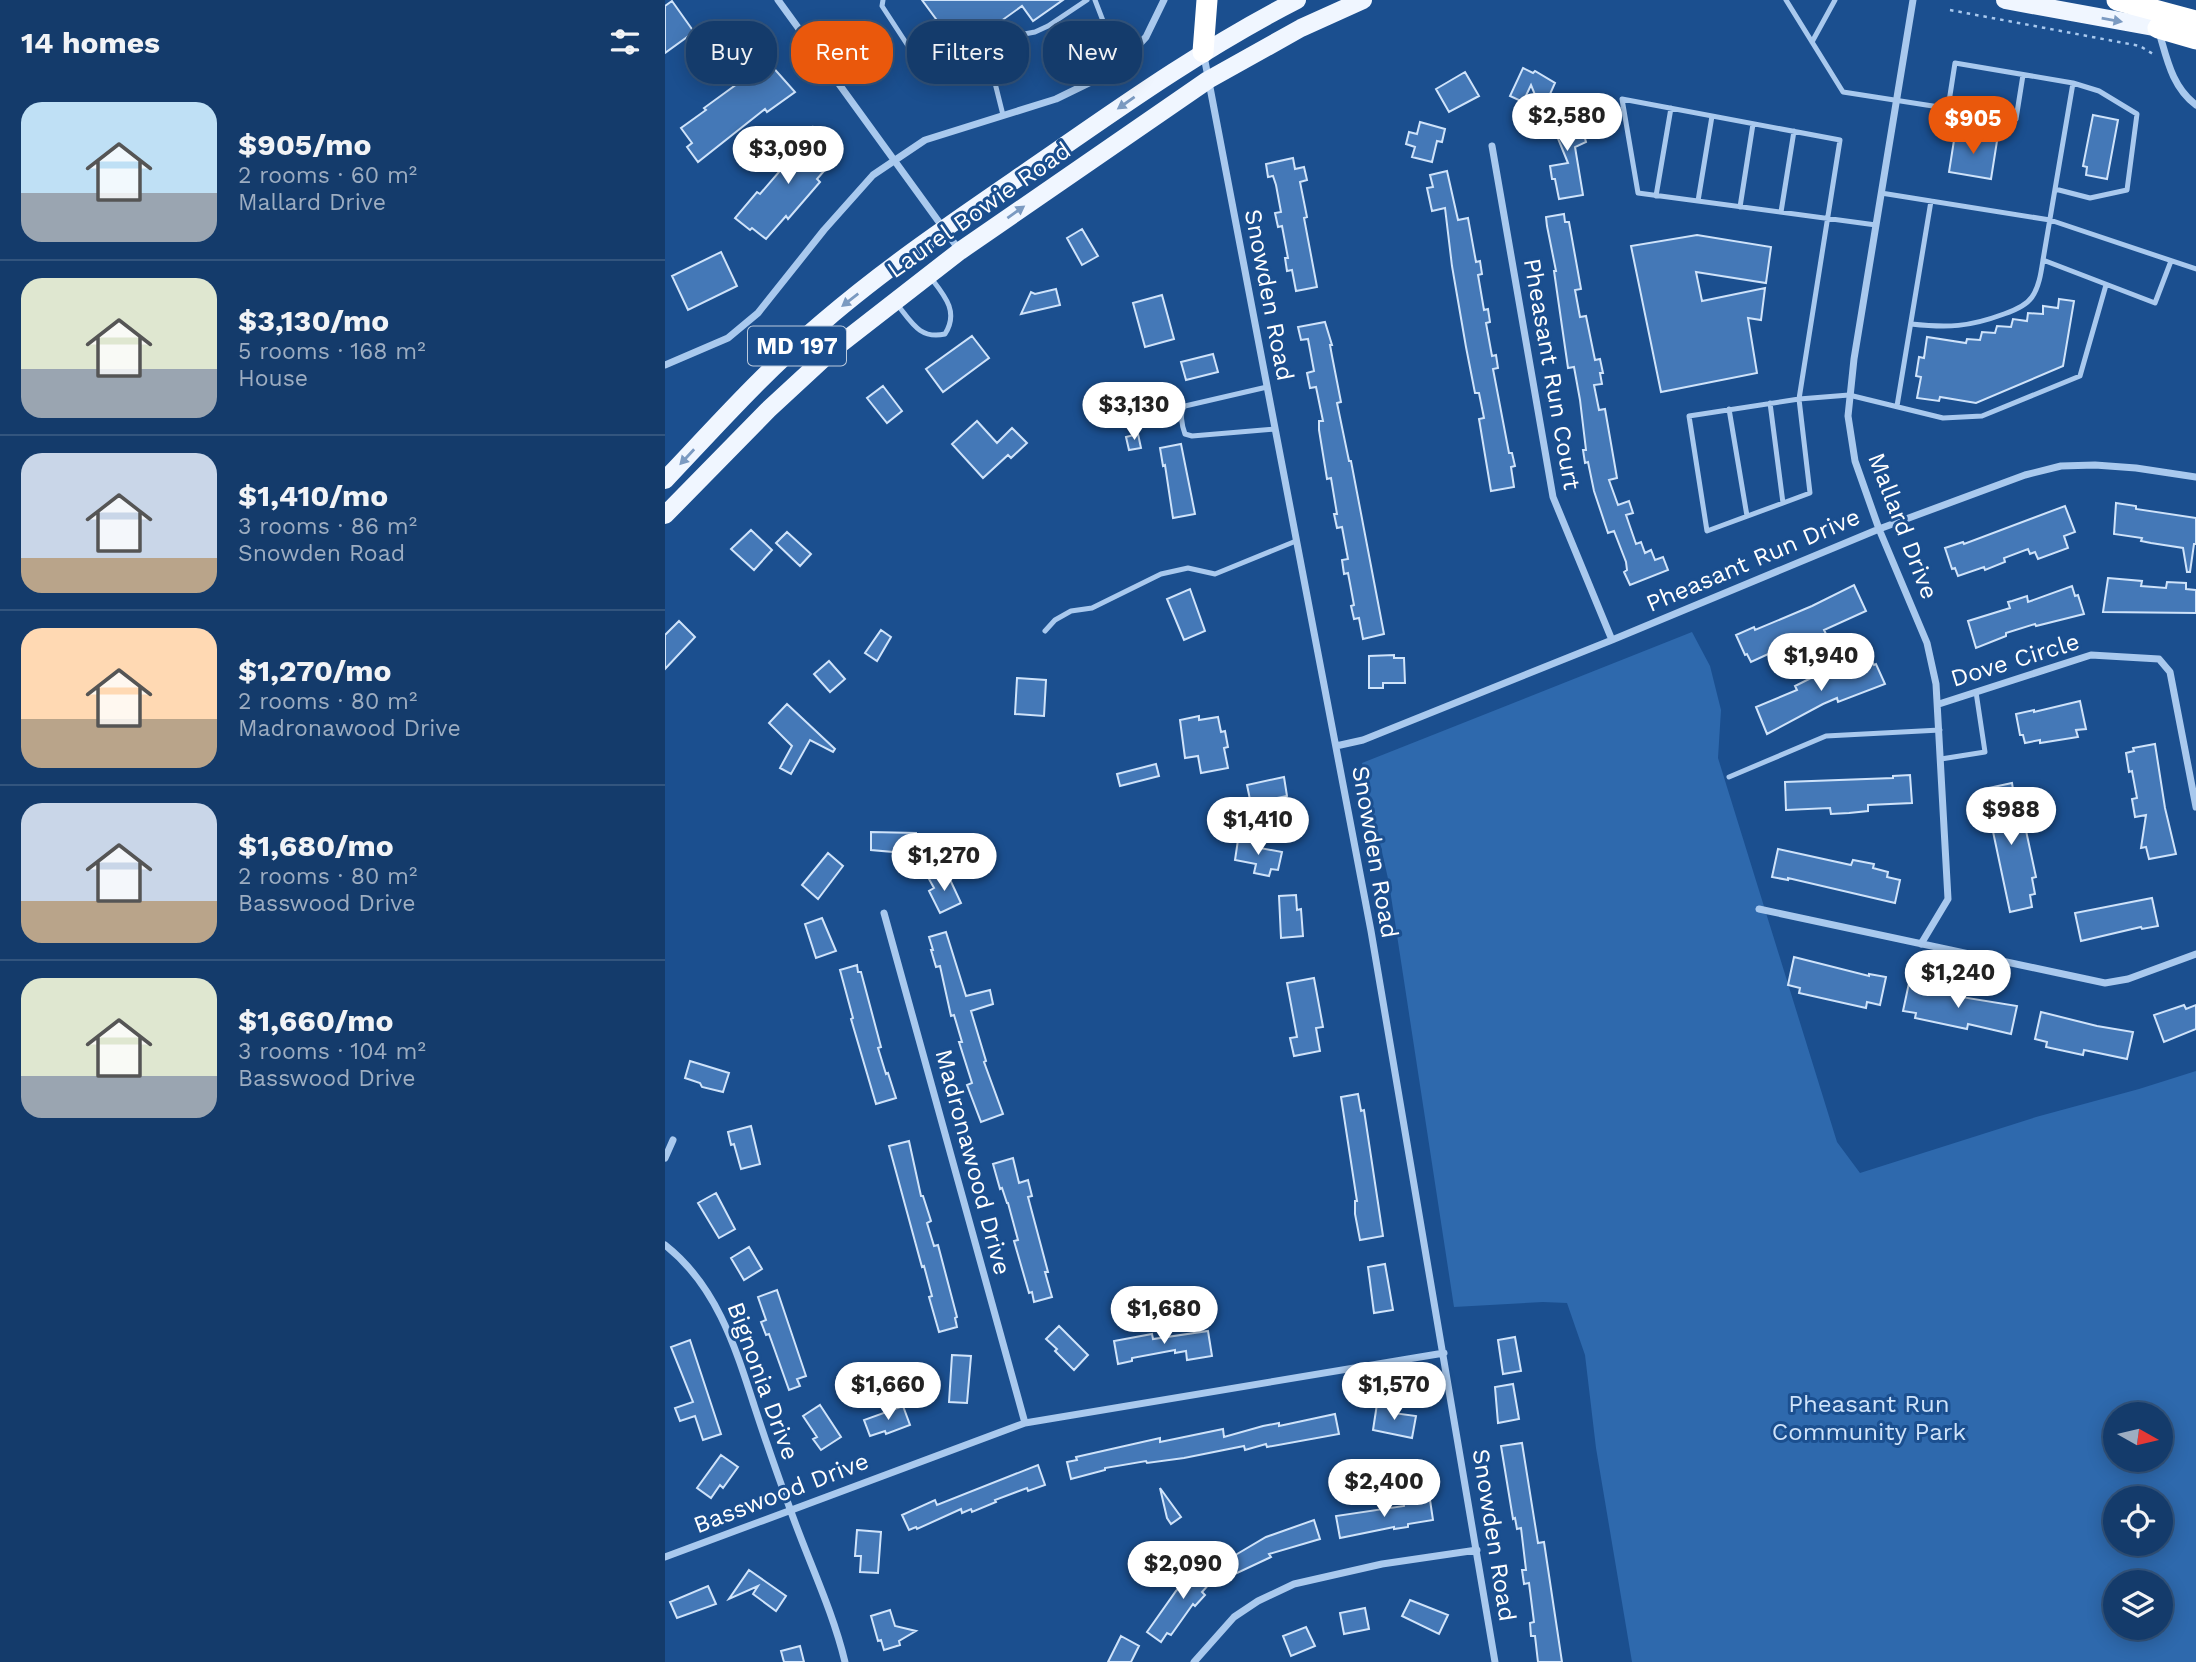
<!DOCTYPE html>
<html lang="en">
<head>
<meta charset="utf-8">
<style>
  :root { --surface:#143b6b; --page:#214673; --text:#f1f3f6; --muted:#9dadc1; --line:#33557e; --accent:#ea580c }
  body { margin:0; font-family:"Work Sans",sans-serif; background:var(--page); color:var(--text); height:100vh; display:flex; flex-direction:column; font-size:26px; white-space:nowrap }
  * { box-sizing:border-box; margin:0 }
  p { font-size:23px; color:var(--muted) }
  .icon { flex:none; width:38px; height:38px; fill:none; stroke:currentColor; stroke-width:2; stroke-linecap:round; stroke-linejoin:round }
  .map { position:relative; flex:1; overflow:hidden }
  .sheet { display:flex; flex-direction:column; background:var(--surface); width:665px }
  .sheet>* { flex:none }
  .hud { position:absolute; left:21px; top:21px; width:665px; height:63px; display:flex; gap:14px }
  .needle { width:46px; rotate:98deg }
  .controls { position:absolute; left:1438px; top:1402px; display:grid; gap:14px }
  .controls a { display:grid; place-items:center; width:70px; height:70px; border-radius:50%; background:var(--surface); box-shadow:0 4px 18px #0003,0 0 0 2px var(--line); font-size:35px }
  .price { position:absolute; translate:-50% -60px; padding:0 16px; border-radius:24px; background:#fff; color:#222; font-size:23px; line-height:46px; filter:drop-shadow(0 2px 4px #0008) }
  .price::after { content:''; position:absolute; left:50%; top:42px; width:21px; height:16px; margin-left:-10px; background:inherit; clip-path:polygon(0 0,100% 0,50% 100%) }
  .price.selected { background:var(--accent); color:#fff }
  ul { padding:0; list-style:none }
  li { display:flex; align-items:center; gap:21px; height:175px; padding:0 21px }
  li+li { border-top:2px solid var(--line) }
  li span { display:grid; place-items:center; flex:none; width:196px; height:140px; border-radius:21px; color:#555 }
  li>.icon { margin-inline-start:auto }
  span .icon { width:84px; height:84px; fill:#fffc; stroke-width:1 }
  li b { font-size:30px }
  h2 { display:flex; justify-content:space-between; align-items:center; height:84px; padding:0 21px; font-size:30px }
  .tag { padding:0 24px; border-radius:28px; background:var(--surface); box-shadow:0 4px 18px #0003,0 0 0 2px var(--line); font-size:24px; line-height:63px }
  .tag.selected { background:var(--accent); color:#fff }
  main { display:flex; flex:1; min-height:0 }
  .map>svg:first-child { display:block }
  .green { fill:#2e69ad; fill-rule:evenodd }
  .building { fill:#4478b7; stroke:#cfe3fa; stroke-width:2 }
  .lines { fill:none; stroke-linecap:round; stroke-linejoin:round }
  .path { stroke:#a9c9ee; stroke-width:2.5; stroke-dasharray:3.5 5; stroke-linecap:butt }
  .lane { stroke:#a9c9ee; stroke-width:5 }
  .street { stroke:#a9c9ee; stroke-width:7 }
  .primary { stroke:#f0f6ff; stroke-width:18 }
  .highway { stroke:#fff; stroke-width:21 }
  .oneway { fill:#7b9ac1 }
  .labels { text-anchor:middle; stroke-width:6; stroke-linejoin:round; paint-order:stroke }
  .shield { fill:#1b4f8f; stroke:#bbcadd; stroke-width:2 }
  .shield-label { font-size:23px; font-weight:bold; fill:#fff }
  .street-label { font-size:24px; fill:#fff; stroke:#1b4f8f }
  .park-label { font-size:24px; fill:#cfe3fa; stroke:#1b4f8f }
</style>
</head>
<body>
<main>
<section class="sheet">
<h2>14 homes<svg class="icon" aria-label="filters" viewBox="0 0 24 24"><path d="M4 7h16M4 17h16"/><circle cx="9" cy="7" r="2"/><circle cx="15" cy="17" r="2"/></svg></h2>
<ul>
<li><span style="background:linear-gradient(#bfe0f5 65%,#9aa5b1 0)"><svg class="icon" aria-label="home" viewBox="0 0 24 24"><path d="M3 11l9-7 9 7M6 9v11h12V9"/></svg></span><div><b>$905/mo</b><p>2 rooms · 60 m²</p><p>Mallard Drive</p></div></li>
<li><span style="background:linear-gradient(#dfe7d0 65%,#9aa5b1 0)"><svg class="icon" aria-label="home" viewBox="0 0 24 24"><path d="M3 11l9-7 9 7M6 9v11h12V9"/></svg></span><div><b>$3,130/mo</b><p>5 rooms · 168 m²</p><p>House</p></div></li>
<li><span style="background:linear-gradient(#c9d6e8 75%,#b9a48a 0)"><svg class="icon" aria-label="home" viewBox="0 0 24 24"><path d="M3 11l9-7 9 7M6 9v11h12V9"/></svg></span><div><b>$1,410/mo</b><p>3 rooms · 86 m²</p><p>Snowden Road</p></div></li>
<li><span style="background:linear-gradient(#ffd9b3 65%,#b9a48a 0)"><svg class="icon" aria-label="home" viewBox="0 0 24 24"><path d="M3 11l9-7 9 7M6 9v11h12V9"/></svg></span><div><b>$1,270/mo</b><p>2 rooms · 80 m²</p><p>Madronawood Drive</p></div></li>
<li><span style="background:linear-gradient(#c9d6e8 70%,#b9a48a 0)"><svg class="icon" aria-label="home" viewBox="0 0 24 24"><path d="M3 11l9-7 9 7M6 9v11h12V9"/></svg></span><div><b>$1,680/mo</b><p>2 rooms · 80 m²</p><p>Basswood Drive</p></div></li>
<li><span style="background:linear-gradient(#dfe7d0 70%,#9aa5b1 0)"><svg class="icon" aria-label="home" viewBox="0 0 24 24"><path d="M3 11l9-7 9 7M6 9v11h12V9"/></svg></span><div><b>$1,660/mo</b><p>3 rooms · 104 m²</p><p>Basswood Drive</p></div></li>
</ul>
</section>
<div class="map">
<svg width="1531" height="1662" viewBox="0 0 1531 1662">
  <rect width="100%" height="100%" fill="#1b4f8f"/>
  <path class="green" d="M1027,632L1045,666L1056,710L1053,758L1172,1142L1195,1173L1371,1117L1474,1089L1531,1071V1662H967L931,1448L920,1355L902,1303L878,1302L789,1307L724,883L697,763ZM1451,1414H1496V1460H1451ZM1451,1498H1496V1544H1451ZM1451,1582H1496V1628H1451Z"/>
  <path class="building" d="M257,0H398L368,21L357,6L297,49L296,53L282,51L283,46L266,22L271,19Z
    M7,1L29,32L0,53V6Z
    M105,64L130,92L102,112L100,109L33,162L22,147L27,143L16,128L41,110L39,108L79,79L81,82Z
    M858,68L868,73L870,71L890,83L877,112L866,85L858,102L845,96Z
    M800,72L814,96L784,112L771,89Z
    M908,108L912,119L914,118L921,142L910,147L918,195L894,199L890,179H887L885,166L903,163L890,131L885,133L880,119Z
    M1428,115L1453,120L1442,179L1421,175L1422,167L1418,166Z
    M755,122L780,129L777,142L772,141L767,162L747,157L750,147L741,144L744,132L752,134Z
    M148,127L162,139L158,144L172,156L152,179L155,182L123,219L121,216L101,239L87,228L85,230L70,218L92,192L95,194L126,158L124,156Z
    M1290,134L1332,141L1326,179L1284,172Z
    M628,158L630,169L639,167L642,180L635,182L642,217L639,218L652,287L631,291L627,270L622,271L620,258H623L617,226L613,227L610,213L616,212L611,185L608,176L603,177L601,164Z
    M782,171L793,220L803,218L811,262L815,261L817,274L813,275L819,310L823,309L825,322L821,323L827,356L831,355L833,368L828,369L844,453H847L850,466L846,467L849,487L826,491L814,419L819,418L814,393H810L801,347L787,266L780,208L767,211L762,188L768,187L765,175Z
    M899,214L900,222H904L916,289L910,290L915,317L921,316L930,360L935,359L938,373H935L937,384L929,385L934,410L940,409L952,478L944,480L953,505L964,501L968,513L961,515L971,544L976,542L980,553L986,550L990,560L998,557L1003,570L965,585L959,572L962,570L961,562L949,531L943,533L929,491L923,462L920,463L918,450H921L915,400L909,367L903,368L889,271H891L882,226L881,217Z
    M417,229L433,256L417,265L402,238Z
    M1032,235L1106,247L1101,283L1031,272L1037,301L1100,288L1096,320L1083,318L1092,373L996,392L966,246Z
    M56,252L72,286L23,310L7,276Z
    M391,289L395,305L356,314L366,292L370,294Z
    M497,295L509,339L480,347L468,303Z
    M1394,299L1409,301L1398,366L1311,403L1275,397L1274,401L1252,398L1256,377L1251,376L1254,357L1259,358L1262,337L1301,343L1302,339L1315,340L1317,332L1330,333L1332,326L1346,327L1348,319L1362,321L1363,313L1378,314V306L1393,308Z
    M660,322L667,345H665L667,356L676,402L672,403L684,461H686L719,634L698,639L694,618L689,619L686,606L689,605L683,573L679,574L677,560L683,559L677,527L672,528L669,514H672L666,478L662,479L654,430V421H658L651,387L645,388L642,373L649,371L643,339L636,340L633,327Z
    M307,336L324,358L278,392L261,369Z
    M548,354L553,372L521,380L516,362Z
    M218,386L237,411L222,423L202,398Z
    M312,421L332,443L347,428L362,443L346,458L343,455L318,478L287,444Z
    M473,434L476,448L464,450L461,437Z
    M516,444L530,514L508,518L500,465L498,466L495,448Z
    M1451,503L1471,506V509L1531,518V544H1529L1525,572H1522L1518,548L1486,543L1476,541L1477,538L1449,534Z
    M1400,506L1410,532L1399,536L1403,548L1373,559L1370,552L1365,554L1363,549L1339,558L1340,562L1320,570L1319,567L1293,576L1290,568L1287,569L1280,548L1298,542L1299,544Z
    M86,530L107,550L89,570L66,549Z
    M122,532L146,554L135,566L111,543Z
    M1443,578L1477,581L1476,586L1489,587L1501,588L1502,582L1521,583V589L1531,590V613L1438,612Z
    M1189,585L1201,611L1159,630L1161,634L1113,654L1112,650L1086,662L1082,654L1080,655L1071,635L1089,627L1090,630L1147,606Z
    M1407,586L1410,596L1413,595L1419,614L1371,626L1370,624L1341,633V636L1311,648L1303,621L1345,608L1343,602L1347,601L1362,596L1363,602Z
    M525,589L540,631L519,640L502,599Z
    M14,621L30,637L0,669V635Z
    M216,630L226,637L212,661L200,653Z
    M729,655V658H739L740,683H718V688H704V656Z
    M1205,657L1209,665L1211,664L1220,684L1173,702L1172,698L1158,704L1102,734L1091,707L1132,690L1130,686L1156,673L1178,665L1180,668Z
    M164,661L180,679L165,692L149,674Z
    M352,678L381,680L379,716L350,714Z
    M1415,701L1421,729L1411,730L1413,737L1375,743V740L1360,743L1358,735H1355L1351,714L1369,710V712Z
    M122,704L170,749L168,752L145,740L126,774L115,768L127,746L104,723Z
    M534,716V720L553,717L556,732L560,731L563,747L559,748L563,768L536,773L533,756L520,758L515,720Z
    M1490,744L1500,808L1511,854L1484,859L1481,847L1476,848L1481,815L1470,817L1467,799L1472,798L1467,771L1464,772L1461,753L1469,751L1468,748Z
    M491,764L494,776L455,786L452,774Z
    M1245,775L1247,803L1203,805V811L1184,813L1166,814L1165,808L1121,810L1120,782L1228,778V776Z
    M619,777L622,796L607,799L611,820L590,824L582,785Z
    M1347,783L1354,827L1360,826L1371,877L1367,878L1370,894L1365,895L1367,907L1345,912L1319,789Z
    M206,832L251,833V854H228V852L206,850Z
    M573,840L596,844L595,848L617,852L613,870L606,869L604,876L589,873L591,864L570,860Z
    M1113,849L1186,865L1188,860L1209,864L1208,868L1223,872L1222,877L1235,880L1230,903L1123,878V880L1107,877Z
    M163,853L178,866L153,899L137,885Z
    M281,871L296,903L275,913L264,891L269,888L264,879Z
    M631,895L632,910L636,909L638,936L616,938L614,896Z
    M1487,898L1493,926L1477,929L1476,927L1416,941L1410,913Z
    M157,918L171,951L151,958L140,924Z
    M281,932L301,996L325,990L328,1004L306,1011L321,1061L319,1062L338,1114L316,1122L302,1085L307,1083L294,1042H297L289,1015L286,1016L275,966L271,967L266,950H268L264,937Z
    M1129,957L1204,976V974L1221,977L1215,1005L1202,1002L1201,1008L1134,993L1135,988L1123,985Z
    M192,965L193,972H196L216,1047L213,1048L221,1074L223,1073L231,1098L211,1104L186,1019L188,1018L175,970Z
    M649,978L658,1027L651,1028L655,1051L629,1056L625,1038L632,1037L622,983Z
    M1244,983L1290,994V996L1352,1006L1346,1034L1303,1024L1302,1029L1250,1018L1251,1013L1238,1011Z
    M1519,1005L1521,1009L1531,1005V1029L1499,1042L1489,1015Z
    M1376,1012L1432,1026L1468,1032L1462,1059L1419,1050L1418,1055L1381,1047L1382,1042L1370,1039Z
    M25,1061L64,1073L58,1092L37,1087L35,1083L20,1078Z
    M693,1094L696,1111L699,1110L718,1236L695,1240L690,1214V1201H692L676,1097Z
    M86,1126L95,1164L76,1169L69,1144L66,1145L63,1132Z
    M244,1141L256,1196H258L266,1221L262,1223L269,1246L273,1245L292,1317L290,1318L292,1327L274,1332L264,1297L267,1296L259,1266L257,1267L224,1146Z
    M348,1158L354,1183L363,1180L367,1196L363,1197L383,1272H380L387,1297L369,1302L367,1292L364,1293L349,1241L353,1240L343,1203H342L337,1188L335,1189L328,1164Z
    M51,1193L70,1229L54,1238L33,1203Z
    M84,1247L97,1269L79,1280L66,1258Z
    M720,1264L728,1310L709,1313L703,1267Z
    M112,1290L141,1376L132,1379L135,1386L124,1390L104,1334L101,1335L96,1322L101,1320L93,1297Z
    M394,1326L423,1355L409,1370L390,1351L392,1349L381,1339Z
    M543,1331L547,1356L522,1360L521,1351L510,1353V1350L467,1358V1361L453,1364L449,1341L487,1334L488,1339Z
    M850,1337L856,1371L838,1374L833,1340Z
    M25,1340L56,1434L38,1440L30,1416L15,1421L10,1408L28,1402L6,1347Z
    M287,1355L306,1356L302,1403L284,1402Z
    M848,1384L854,1419L833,1423L830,1387Z
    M712,1404L729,1407L728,1413L751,1416L747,1438L708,1430Z
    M155,1405L176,1437L156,1450L148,1439L152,1437L138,1416Z
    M238,1406L245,1425L221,1434L220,1431L205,1436L199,1420Z
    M670,1414L674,1434L602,1447L601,1444L580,1450L579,1446L519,1458L482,1463L481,1461L440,1468V1470L406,1479L402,1462L412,1460L411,1457L495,1438V1442L558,1429L559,1437L598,1426L614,1423V1426Z
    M857,1443L873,1543L879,1542L897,1662H873L870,1636H866L865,1623L869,1622L864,1583L859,1584L857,1570H861L856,1528L852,1529L850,1518L848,1519L836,1446Z
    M56,1455L73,1467L58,1488L55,1485L46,1498L32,1488Z
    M373,1465L380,1485L363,1491L362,1488L330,1500L331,1502L307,1512L306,1509L297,1513L296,1509L252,1529L251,1527L244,1530L237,1515L270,1500L272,1505Z
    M495,1488L516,1517L506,1524L502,1518Z
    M765,1500L768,1520L743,1524V1527L729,1529V1527L675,1538L671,1516L739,1506V1504Z
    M649,1520L655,1539L604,1554L606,1557L570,1574L562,1560L601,1537Z
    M192,1530L216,1532L213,1573L195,1572L196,1556H190Z
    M539,1560L554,1573L537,1592L540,1595L530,1606L528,1604L506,1635L502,1633L496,1642L482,1632L511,1591Z
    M84,1570L121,1596L111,1611L88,1594L93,1586L64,1599Z
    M43,1586L51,1604L12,1618L5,1602Z
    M745,1600L783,1615L774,1634L737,1616Z
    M700,1608L704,1629L679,1634L675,1613Z
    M225,1610L230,1626L251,1631L234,1641L235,1645L219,1650L216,1640L213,1641L206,1616Z
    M641,1627L650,1646L626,1656L618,1636Z
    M456,1636L474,1646L466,1662H443Z
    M135,1646L139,1662H119L116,1651Z"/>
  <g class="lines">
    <path class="path" d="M1285,10L1475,46L1488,54"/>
    <path class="lane" d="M218,0L217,6L264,78L324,59L354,35L370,32L383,26L422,0
      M430,0L455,65
      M1121,0L1178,92L1351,119L1358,75
      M1147,42L1170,0
      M324,59L338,115
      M1283,108L1290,63L1408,83L1434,91L1472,114L1462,190L1425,198L1390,189
      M1216,193L1385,220L1531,269
      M991,196L1006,108
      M1033,201L1047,116
      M1075,207L1088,124
      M1116,212L1129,131
      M1211,225C1131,215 1052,204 973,193L957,99L1175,140L1134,399L1145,493L1042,531L1024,416L1134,399L1184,395L1278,418L1317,416L1415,376L1441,285
      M1378,260L1490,303L1506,261
      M231,303C246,321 254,340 280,334C294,312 280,296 266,278
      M1246,324C1283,328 1304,327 1339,314C1348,311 1361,306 1367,297C1374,287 1376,273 1378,260L1408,83
      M602,387L520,406C514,412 517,426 520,434L527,436L610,429
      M1105,403L1118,503
      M1232,406L1266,201
      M1064,409L1082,516
      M380,631L390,620L406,611L427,608L496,574L523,568L550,574L631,541
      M1276,759L1320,752L1311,692
      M1064,777L1161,736L1275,730"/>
    <path class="street" d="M113,0L295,251
      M1248,0L1189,359L1183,416L1190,461L1214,529L1262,643L1271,684L1283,899L1256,944
      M1494,32C1502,59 1507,87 1531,105
      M539,56L706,931L830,1662
      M827,146L888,497L947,640
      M0,365L63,338L93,313L159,230L208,175L260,140L391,99L432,79L455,65L481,37L499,0
      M1274,704L1426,655L1494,659L1505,672L1531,807
      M671,746L698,740L947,640L1214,529L1360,475L1396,466L1430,465L1471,468L1531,477
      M1094,909L1440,983L1463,979L1531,954
      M219,913L360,1423
      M0,1158L8,1140
      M0,1245C51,1285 70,1346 89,1405C100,1439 112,1473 124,1506C142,1558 167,1608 180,1662
      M0,1557L360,1423L779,1353
      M529,1662L569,1617L593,1601L629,1584L717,1564L812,1550"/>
    <path class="primary" d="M1340,0L1505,30
      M0,480C51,426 101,370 158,322C230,260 311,207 389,153C468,98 546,44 632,0
      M0,515L103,410L169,349L295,251L543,80L636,28L698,0"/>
    <path class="highway" d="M1452,0L1531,21
      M1493,28L1531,39
      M538,52L542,0"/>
  </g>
  <defs><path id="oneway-solid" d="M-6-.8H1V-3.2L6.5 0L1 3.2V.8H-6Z" transform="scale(1.75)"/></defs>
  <g class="oneway">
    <use href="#oneway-solid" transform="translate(1447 20) rotate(10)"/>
    <use href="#oneway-solid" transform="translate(461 103) rotate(145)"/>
    <use href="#oneway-solid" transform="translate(351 212) rotate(-35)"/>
    <use href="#oneway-solid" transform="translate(185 300) rotate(142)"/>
    <use href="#oneway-solid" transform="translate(22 457) rotate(133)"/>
  </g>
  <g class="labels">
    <rect class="shield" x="83" y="326.5" width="98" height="39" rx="5"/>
    <g class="shield-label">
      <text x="132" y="354">MD 197</text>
    </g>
    <g class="street-label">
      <text transform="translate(314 210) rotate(-35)" y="8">Laurel Bowie Road</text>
      <text transform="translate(604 295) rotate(79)" y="8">Snowden Road</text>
      <text transform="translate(887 374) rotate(80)" y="8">Pheasant Run Court</text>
      <text transform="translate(1238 526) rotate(69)" y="8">Mallard Drive</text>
      <text transform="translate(1088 560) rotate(-23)" y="8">Pheasant Run Drive</text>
      <text transform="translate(1350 660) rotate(-17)" y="8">Dove Circle</text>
      <text transform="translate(710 852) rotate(80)" y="8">Snowden Road</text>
      <text transform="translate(308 1162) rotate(75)" y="8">Madronawood Drive</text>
      <text transform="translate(98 1381) rotate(70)" y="8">Bignonia Drive</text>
      <text transform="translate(116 1493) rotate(-21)" y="8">Basswood Drive</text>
      <text transform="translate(829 1535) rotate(81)" y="8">Snowden Road</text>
    </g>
    <g class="park-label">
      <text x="1204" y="1412">Pheasant Run<tspan x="1204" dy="28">Community Park</tspan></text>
    </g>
  </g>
</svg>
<div class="controls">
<a><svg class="needle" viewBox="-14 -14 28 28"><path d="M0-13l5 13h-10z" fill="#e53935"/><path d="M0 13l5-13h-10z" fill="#9dadc1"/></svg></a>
<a><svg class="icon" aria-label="locate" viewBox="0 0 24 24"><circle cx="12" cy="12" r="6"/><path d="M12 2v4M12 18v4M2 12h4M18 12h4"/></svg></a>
<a><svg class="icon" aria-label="layers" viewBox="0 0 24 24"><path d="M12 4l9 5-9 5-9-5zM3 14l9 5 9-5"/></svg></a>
</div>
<b class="price" style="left:902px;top:153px">$2,580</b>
<b class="price selected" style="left:1308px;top:156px">$905</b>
<b class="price" style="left:123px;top:186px">$3,090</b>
<b class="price" style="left:469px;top:442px">$3,130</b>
<b class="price" style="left:1156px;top:693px">$1,940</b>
<b class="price" style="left:1346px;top:847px">$988</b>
<b class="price" style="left:593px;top:857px">$1,410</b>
<b class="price" style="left:279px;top:893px">$1,270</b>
<b class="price" style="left:1293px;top:1010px">$1,240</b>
<b class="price" style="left:499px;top:1346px">$1,680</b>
<b class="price" style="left:223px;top:1422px">$1,660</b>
<b class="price" style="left:729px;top:1422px">$1,570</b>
<b class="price" style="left:719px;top:1519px">$2,400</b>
<b class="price" style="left:518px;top:1601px">$2,090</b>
<div class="hud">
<a class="tag">Buy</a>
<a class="tag selected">Rent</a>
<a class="tag">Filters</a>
<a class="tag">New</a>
</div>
</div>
</main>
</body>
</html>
